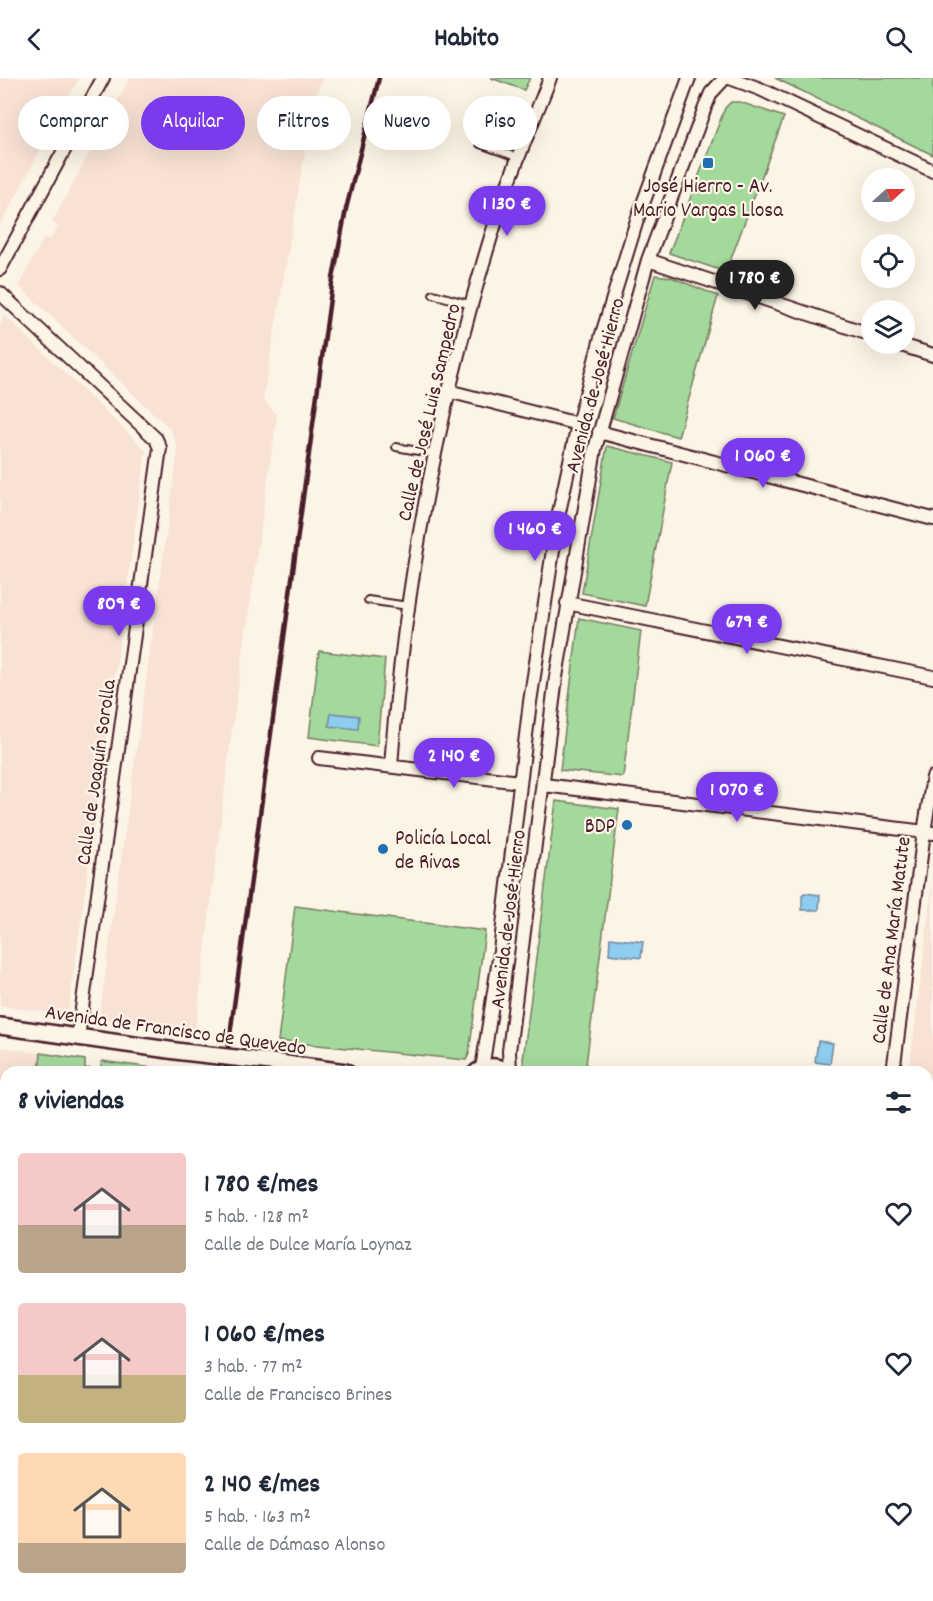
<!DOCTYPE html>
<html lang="es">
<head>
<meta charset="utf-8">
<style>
  :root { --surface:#fff; --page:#f6f6f7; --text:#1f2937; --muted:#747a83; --accent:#7c3aed }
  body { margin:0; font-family:Dekko,sans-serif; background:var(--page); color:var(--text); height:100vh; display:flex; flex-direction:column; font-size:22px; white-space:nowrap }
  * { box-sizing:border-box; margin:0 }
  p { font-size:20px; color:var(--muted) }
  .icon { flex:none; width:33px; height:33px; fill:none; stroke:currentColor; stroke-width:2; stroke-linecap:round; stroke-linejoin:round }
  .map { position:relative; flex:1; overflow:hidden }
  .drawer { position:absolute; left:0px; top:988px; width:933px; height:536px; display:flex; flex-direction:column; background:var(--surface); border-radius:18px 18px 0 0; box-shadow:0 6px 24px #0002 }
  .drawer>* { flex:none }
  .guide { position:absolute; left:18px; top:18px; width:600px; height:54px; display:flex; gap:12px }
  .needle { width:39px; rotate:69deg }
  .controls { position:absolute; left:861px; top:90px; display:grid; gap:12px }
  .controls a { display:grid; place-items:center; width:54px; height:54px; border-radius:50%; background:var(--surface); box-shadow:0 6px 24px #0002; font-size:30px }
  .price { position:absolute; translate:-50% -51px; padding:0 14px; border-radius:21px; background:var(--accent); color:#fff; font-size:20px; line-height:39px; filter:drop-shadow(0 2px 3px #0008) }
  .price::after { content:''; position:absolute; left:50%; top:36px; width:18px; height:14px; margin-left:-9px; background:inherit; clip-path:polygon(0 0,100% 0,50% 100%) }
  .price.current { background:#222; color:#fff }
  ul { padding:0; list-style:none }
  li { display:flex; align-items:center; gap:18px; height:150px; padding:0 18px }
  li span { display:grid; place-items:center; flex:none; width:168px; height:120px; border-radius:6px; color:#555 }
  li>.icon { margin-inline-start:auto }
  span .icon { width:72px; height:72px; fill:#fffc; stroke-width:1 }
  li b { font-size:26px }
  h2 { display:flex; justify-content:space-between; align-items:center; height:72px; padding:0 18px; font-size:26px }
  .tag { padding:0 21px; border-radius:27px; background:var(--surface); box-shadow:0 6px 24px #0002; font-size:21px; line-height:54px }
  .tag.current { background:var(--accent); color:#fff }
  header { display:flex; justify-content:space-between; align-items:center; height:78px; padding:0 18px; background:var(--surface); font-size:27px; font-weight:700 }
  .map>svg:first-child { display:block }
  .built { fill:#f8e2d5 }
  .green { fill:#a4d99c; stroke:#777c64; stroke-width:1.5 }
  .water { fill:#8dcdee; stroke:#7287a0; stroke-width:1.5 }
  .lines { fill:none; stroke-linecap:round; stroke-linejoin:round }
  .service-casing { stroke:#4a1f2b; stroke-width:10 }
  .minor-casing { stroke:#4a1f2b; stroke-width:16 }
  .tertiary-casing { stroke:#4a1f2b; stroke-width:20 }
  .service { stroke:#fcf5e5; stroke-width:6 }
  .minor { stroke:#fcf5e5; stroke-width:12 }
  .tertiary { stroke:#fcf5e5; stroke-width:15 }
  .rail { stroke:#4a1f2b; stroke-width:4.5 }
  .tertiary-bridge-casing { stroke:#4a1f2b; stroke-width:20; stroke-linecap:butt }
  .tertiary-bridge { stroke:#fcf5e5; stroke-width:15 }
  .poi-dot { fill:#1f6fb2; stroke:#fcf5e5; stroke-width:2 }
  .labels { text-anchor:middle; stroke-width:4.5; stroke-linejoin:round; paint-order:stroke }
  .poi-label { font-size:21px; fill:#4a1f2b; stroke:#fcf5e5 }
  .street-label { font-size:21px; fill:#4a1f2b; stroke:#fcf5e5 }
</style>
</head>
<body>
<header><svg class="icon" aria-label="back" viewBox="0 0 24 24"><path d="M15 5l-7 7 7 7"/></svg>Habito<svg class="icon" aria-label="search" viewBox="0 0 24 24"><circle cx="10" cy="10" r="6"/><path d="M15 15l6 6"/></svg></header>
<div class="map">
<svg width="933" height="1523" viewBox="0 0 933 1523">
  <rect width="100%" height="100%" fill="#fcf5e5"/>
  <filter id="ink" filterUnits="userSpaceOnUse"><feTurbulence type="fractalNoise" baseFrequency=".0167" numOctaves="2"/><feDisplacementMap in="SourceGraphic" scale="12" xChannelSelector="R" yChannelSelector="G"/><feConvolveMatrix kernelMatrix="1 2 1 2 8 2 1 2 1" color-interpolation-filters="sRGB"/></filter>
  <g filter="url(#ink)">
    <path class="built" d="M0,0H79L0,148Z
      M130,0H323L314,21L263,322L277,337L231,659L195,955L99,941L178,371L171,352L19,208L44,159L50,162L58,148L52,144Z
      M4,237L146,372L68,937L0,928V248Z
      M933,803V1049L927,1048V994H909Z
      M0,969L41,975L39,994H6V1045L0,1044Z
      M93,1518H202L214,1523H90Z"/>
    <path class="green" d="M491,0H530L524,12Z
      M775,0H933V77Z
      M731,24H740L784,39L726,194L669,175L725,30Z
      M655,197L671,199L718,218L678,359L613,340Z
      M607,368L672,384L645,528L582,515Z
      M579,540L641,553L623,699L560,692Z
      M319,573L385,581L377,668L309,659Z
      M556,723L619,731L585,994H530L525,990L523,982Z
      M295,828L485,853L469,976L466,982L278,963Z
      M41,975L85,982V990L100,992L102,983L182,994H39Z
      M0,1044L6,1045V1514L1,1523Z
      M202,1518H321L319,1523H214Z
      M380,1518H448L446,1523H378Z"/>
    <path class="water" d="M331,635L359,638L358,651L329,648Z
      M804,815L820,817L819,832H802V817Z
      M610,860L643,864L641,880L609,876Z
      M818,963L833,965L830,986L815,984Z"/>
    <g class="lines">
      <defs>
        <path id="service" d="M480,66L519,80
          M433,216L472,227
          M396,369L435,376
          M368,522L408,528"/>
        <path id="minor" d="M730,0L760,11L933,93
          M648,182L872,257
          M0,191L103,0
          M0,215L156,361L160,370L78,959
          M898,266L933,277
          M448,313L578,346
          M599,354L933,441
          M567,525L933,599
          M319,680L520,704
          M391,688C405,497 442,310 501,127C515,84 534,42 550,0
          M544,707L933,755
          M482,991L499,881L530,624L558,439L578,346L602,256L637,142L689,0
          M510,994L509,973L556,599L595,371L648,182L704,32L711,15L724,1
          M893,994L924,754L933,699
          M580,1518L593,1523
          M334,1523L337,1518
          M362,1523L364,1518
          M778,1523L779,1518"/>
        <path id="tertiary" d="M0,948L183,974
          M271,984L346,994
          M477,994C487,987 498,987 508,994
          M927,1061L933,1062
          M927,1073L933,1074"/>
      </defs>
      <use href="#service" class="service-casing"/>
      <use href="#minor" class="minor-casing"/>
      <use href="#tertiary" class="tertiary-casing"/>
      <use href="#service" class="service"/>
      <use href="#minor" class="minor"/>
      <use href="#tertiary" class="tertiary"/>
      <path class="rail" d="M225,994L332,206L346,131L379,0
        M51,1523L54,1518"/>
      <defs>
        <path id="tertiary-bridge" d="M183,974L271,984"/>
      </defs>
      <use href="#tertiary-bridge" class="tertiary-bridge-casing"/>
      <use href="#tertiary-bridge" class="tertiary-bridge"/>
    </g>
  </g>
  <g class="poi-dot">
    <rect x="702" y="79" width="12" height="12" rx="3"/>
    <circle cx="627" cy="747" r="6"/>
    <circle cx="383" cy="771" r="6"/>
  </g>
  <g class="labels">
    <g class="poi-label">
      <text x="708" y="114">José Hierro - Av.<tspan x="708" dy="24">Mario Vargas Llosa</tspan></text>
      <text x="615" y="754" text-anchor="end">BDP</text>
      <text x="395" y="766" text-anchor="start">Policía Local<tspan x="395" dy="24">de Rivas</tspan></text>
    </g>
    <g class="street-label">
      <text transform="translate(594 307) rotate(-75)" y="7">Avenida de José Hierro</text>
      <text transform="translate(428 334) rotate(-77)" y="7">Calle de José Luis Sampedro</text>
      <text transform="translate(95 694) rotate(-82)" y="7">Calle de Joaquín Sorolla</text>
      <text transform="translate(507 841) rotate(-83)" y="7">Avenida de José Hierro</text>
      <text transform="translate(890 862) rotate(-83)" y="7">Calle de Ana María Matute</text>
      <text transform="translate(176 951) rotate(8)" y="7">Avenida de Francisco de Quevedo</text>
    </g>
  </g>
</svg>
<div class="controls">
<a><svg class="needle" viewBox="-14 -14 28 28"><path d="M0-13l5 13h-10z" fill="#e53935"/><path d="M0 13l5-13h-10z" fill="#747a83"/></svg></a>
<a><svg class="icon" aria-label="locate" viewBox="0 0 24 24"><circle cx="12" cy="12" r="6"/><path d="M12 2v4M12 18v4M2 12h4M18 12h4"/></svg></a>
<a><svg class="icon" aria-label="layers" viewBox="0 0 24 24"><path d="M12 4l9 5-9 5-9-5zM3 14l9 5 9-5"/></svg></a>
</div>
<b class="price" style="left:507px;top:159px">1 130 €</b>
<b class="price current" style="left:755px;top:233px">1 780 €</b>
<b class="price" style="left:763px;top:411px">1 060 €</b>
<b class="price" style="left:535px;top:484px">1 460 €</b>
<b class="price" style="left:119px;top:559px">809 €</b>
<b class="price" style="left:747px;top:577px">679 €</b>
<b class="price" style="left:454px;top:711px">2 140 €</b>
<b class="price" style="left:737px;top:745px">1 070 €</b>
<div class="guide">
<a class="tag">Comprar</a>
<a class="tag current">Alquilar</a>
<a class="tag">Filtros</a>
<a class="tag">Nuevo</a>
<a class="tag">Piso</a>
</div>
<section class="drawer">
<h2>8 viviendas<svg class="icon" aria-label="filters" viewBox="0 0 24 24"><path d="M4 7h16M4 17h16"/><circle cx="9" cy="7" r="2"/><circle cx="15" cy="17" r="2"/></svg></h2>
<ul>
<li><span style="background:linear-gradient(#f6c9c9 60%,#b9a48a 0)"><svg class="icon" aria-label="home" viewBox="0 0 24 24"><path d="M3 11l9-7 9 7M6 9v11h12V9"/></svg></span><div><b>1 780 €/mes</b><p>5 hab. · 128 m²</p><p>Calle de Dulce María Loynaz</p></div><svg class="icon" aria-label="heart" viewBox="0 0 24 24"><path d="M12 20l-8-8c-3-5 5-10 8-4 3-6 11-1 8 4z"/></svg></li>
<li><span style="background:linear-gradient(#f6c9c9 60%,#c2b280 0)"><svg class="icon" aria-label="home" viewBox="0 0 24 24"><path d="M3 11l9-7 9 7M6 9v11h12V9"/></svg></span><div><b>1 060 €/mes</b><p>3 hab. · 77 m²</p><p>Calle de Francisco Brines</p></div><svg class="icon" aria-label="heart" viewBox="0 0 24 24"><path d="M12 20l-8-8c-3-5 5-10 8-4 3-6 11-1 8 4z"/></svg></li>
<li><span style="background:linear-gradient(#ffd9b3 75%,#b9a48a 0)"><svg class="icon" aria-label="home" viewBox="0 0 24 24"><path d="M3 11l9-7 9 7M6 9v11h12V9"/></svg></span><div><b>2 140 €/mes</b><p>5 hab. · 163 m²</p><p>Calle de Dámaso Alonso</p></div><svg class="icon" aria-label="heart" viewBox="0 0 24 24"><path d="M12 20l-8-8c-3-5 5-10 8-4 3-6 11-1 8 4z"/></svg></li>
</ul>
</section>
</div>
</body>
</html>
